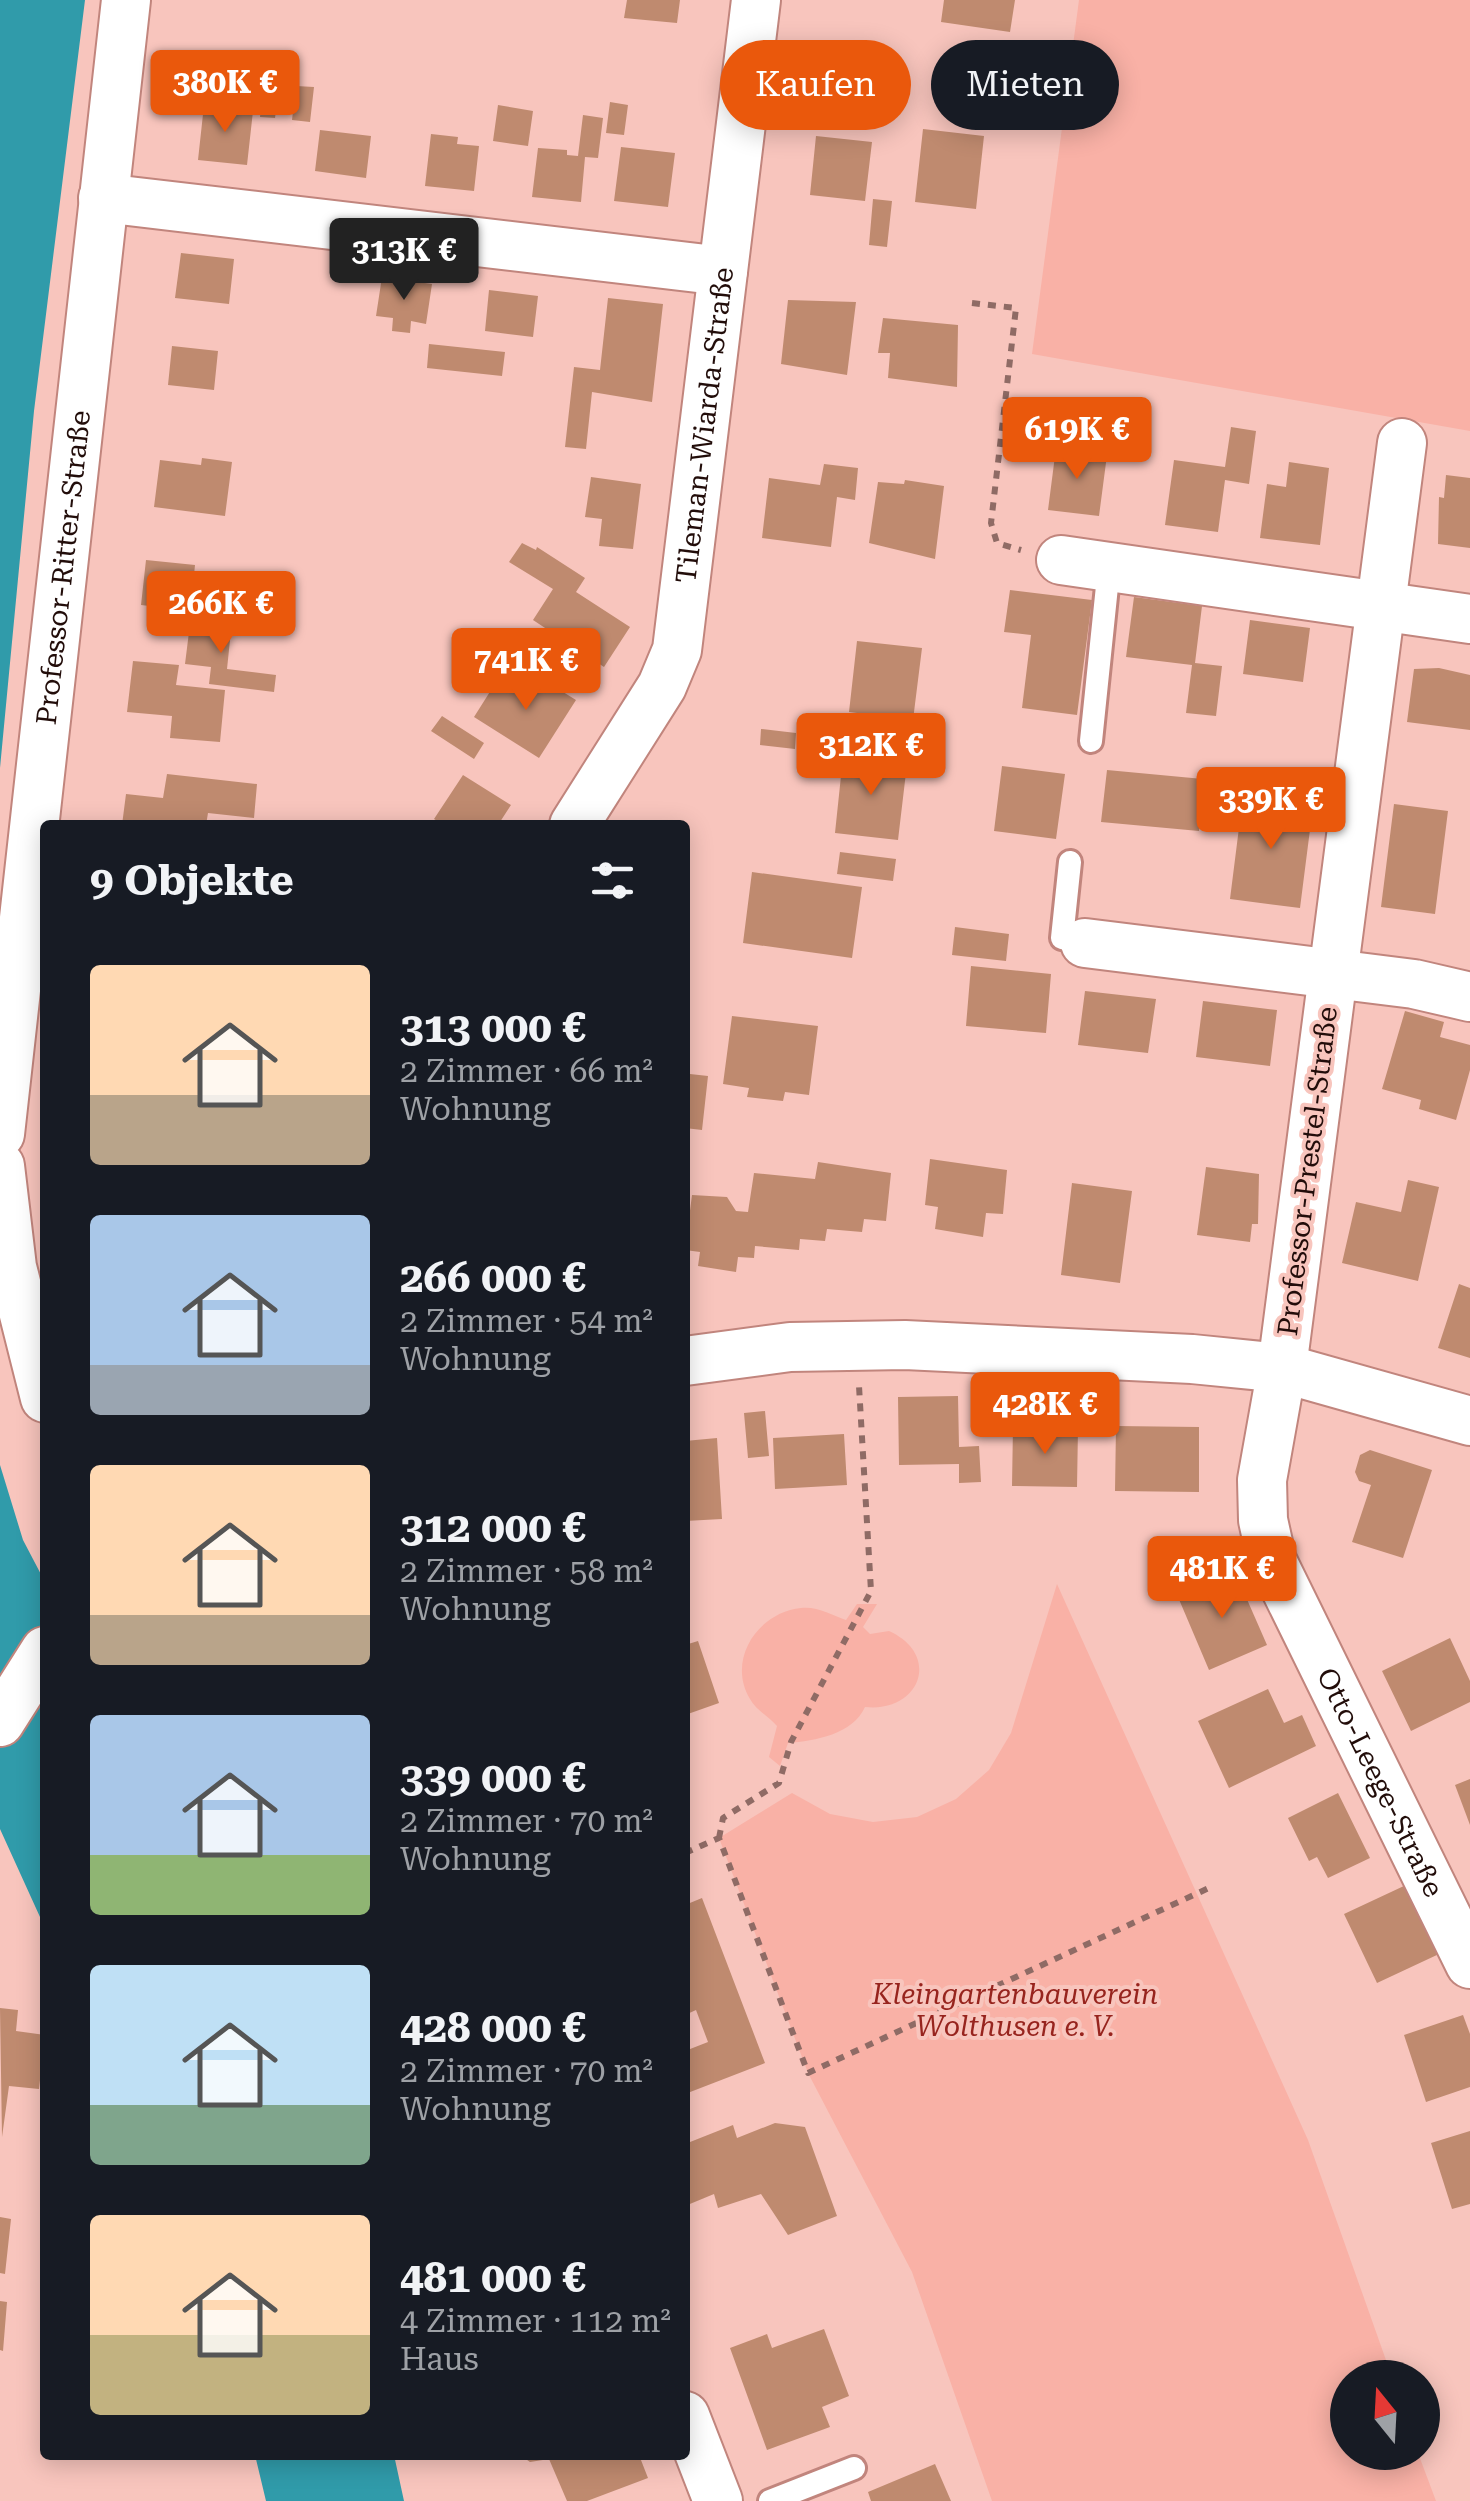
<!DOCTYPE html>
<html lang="de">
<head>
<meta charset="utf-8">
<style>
  :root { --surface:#171b24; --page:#20242c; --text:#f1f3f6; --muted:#9ea1a6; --accent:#ea580c }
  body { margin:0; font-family:"Roboto Serif",serif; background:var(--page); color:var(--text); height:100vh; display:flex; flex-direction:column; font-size:38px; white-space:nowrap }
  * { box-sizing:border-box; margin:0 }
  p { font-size:32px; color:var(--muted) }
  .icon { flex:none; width:55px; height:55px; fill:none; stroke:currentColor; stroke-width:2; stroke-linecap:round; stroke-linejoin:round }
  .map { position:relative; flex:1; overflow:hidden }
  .panel { position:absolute; left:40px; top:820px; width:650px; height:1640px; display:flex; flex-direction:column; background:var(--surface); border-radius:10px; box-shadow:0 5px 25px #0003 }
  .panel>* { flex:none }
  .guide { position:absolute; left:720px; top:40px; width:600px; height:90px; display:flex; gap:20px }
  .needle { width:65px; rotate:342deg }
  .tools { position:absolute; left:1330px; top:2360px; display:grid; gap:20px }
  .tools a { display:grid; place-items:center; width:110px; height:110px; border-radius:50%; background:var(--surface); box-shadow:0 5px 25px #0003; font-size:50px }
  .price { position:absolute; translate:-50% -85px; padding:0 22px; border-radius:10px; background:var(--accent); color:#fff; font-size:32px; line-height:65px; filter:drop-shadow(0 2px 5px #0008) }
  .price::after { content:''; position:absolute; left:50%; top:60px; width:30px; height:22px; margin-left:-15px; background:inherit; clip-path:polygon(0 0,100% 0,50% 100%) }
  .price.on { background:#222; color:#fff }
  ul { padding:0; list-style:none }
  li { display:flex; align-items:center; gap:30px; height:250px; padding:0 50px }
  li span { display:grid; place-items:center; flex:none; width:280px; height:200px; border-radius:10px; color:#555 }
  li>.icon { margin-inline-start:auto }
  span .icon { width:120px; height:120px; fill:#fffc; stroke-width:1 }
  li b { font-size:42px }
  h2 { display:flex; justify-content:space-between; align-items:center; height:120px; padding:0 50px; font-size:42px }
  .tag { padding:0 35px; border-radius:45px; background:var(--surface); box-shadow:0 5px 25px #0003; font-size:35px; line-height:90px }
  .tag.on { background:var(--accent); color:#fff }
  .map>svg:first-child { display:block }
  .green { fill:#f9b1a6 }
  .water { fill:#309baa }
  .building { fill:#bf8a6f }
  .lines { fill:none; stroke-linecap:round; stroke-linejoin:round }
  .lane-casing { stroke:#c1857d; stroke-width:28 }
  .street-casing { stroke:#c1857d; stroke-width:52 }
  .path { stroke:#8f6b65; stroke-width:6; stroke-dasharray:8 8; stroke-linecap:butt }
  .lane { stroke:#fff; stroke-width:22 }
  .street { stroke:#fff; stroke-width:48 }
  .labels { text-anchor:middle; stroke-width:8; stroke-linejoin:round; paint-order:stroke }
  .street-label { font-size:28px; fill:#220d0a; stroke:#f8c5bd }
  .park-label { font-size:28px; font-style:italic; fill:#97241e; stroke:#f8c5bd }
</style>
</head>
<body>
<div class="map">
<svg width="1470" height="2501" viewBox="0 0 1470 2501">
  <rect width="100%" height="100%" fill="#f8c5bd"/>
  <path class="green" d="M1079,0H1470V431L1032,354Z
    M1057,1584L1308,2140L1392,2377L1348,2378V2452L1418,2453L1436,2501H992L912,2272L808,2073L719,1838L792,1793L830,1814L873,1822L917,1817L956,1799L989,1770L1011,1733Z
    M857,1604H877L863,1627L870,1634L889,1631C942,1655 920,1713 865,1707C853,1734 815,1741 788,1743L780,1766L769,1757L777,1726C769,1717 756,1710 750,1699C726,1659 759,1612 801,1608C817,1606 832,1615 846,1620Z"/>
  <path class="water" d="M0,0H85L34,411L0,768Z
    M0,1465L23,1540L45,1582V1928L0,1829Z
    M255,2455H394L404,2501H266Z"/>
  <path class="building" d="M627,0H680L677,23L624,18Z
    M944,0H1015L1010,32L941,22Z
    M266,64L282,66L275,118L260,117Z
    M966,77L1002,82L1000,96L965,90Z
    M296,86L314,87L310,122L292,120Z
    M944,92L990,98L987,117L941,110Z
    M610,102L628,105L624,135L606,133Z
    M204,105L253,111L247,165L198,160Z
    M498,105L533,111L528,146L493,141Z
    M583,115L603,118L598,158L585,157L581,202L532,197L538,148L567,150V155L578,156Z
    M923,129L984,136L976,209L915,202Z
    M320,130L371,136L366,178L315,171Z
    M431,134L458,137L457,144L479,146L474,191L425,186Z
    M816,136L872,142L865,201L810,195Z
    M621,147L675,153L668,207L614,201Z
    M873,199L892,201L887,247L869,245Z
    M181,253L234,259L229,304L175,298Z
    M382,277L432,284L426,324L411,321L410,333L392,331L393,318L376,316Z
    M489,290L538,296L533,337L485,331Z
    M608,298L663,304L652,402L592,392L586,449L565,447L574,367L600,370Z
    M788,300L856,302L847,375L781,364Z
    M883,318L958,325L957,387L888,378L890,353H878Z
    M429,344L505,352L502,376L427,368Z
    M172,346L218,351L214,390L168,385Z
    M1231,427L1256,431L1249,484L1225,480L1218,532L1165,525L1174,460L1225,467Z
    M1056,448L1107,455L1099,516L1048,510Z
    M202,458L232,462L225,516L154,507L160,460L201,465Z
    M1289,462L1329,468L1320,545L1260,538L1267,484L1286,487Z
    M824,464L858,468L855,500L837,497L831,547L762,538L769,478L820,485Z
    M1446,475L1470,478V548L1438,544L1439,497L1444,498Z
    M591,477L641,484L633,549L599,546L602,519L585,517Z
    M905,480L944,486L935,559L869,543L878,482L904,484Z
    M522,543L536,550L537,547L585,578L576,592L630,627L604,667L533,620L553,589L509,562Z
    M146,560L195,565L194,575L221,578L217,614L141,605Z
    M1010,590L1092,600L1077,715L1022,708L1031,635L1004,632Z
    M1134,597L1202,606L1195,663L1222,666L1216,716L1186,713L1192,665L1126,657Z
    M191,616L232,621L227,669L276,675L274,692L209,684L211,667L185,664Z
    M1250,620L1310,628L1303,682L1243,674Z
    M857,641L922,648L913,720L849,712Z
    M133,661L179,665L176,685L225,690L220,742L170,738L172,716L127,712Z
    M1439,668L1470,675V730L1407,722L1414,669Z
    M534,674L576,700L539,758L474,717L498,679L521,694Z
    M442,716L484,743L474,759L431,731Z
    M761,729L796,733L795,749L760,745Z
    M843,757L907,764L898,840L835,833Z
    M1002,766L1065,774L1056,839L994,831Z
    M1107,770L1203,779L1199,831L1101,822Z
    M167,774L257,784L254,818L208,813L206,825H122L126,794L163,798Z
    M463,775L511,805L498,825H444L434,819Z
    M1243,796L1313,806L1300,908L1230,899Z
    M1394,804L1448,811L1435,914L1381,907Z
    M840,852L896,859L893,881L837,874Z
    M752,872L862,887L852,958L743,943Z
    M955,927L1009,934L1006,961L952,955Z
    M971,966L1051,974L1046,1033L966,1026Z
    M1085,991L1156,999L1148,1053L1078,1045Z
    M1203,1001L1277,1010L1270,1066L1196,1057Z
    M1405,1011L1444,1022L1440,1037L1470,1045V1070L1456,1120L1419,1109L1421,1100L1382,1089Z
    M732,1016L818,1026L809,1095L785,1092L783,1101L747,1097L749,1088L723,1084Z
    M690,1074L708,1076L702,1130L685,1128Z
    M930,1159L1007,1170L1003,1214L986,1213L983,1237L935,1229L938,1207L925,1205Z
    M818,1162L891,1173L886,1221L864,1219L862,1232L827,1229L825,1241L800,1239L799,1250L755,1246L754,1258L738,1257L736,1272L698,1266L700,1252L685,1250L692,1195L727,1197L736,1211L748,1212L754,1173L815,1179Z
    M1206,1167L1259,1174L1258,1224H1252L1250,1242L1197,1235Z
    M1408,1180L1439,1187L1418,1281L1342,1263L1356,1202L1401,1212Z
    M1072,1183L1132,1191L1120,1283L1061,1275Z
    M1459,1284L1470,1288V1358L1438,1348Z
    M958,1396L959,1447L979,1446L981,1482L959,1483V1464L899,1465L898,1397Z
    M765,1411L769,1456L748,1458L744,1413Z
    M1013,1426L1078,1428L1077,1487L1012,1486Z
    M1116,1426L1199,1427V1492L1115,1491Z
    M844,1434L847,1485L775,1489L773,1438Z
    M717,1438L722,1519L685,1521V1441Z
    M1370,1450L1432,1470L1403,1558L1352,1542L1371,1485L1359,1481L1355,1472L1360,1455Z
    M1235,1572L1267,1645L1209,1670L1178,1597Z
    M1450,1638L1470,1681V1702L1411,1731L1382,1671Z
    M698,1641L719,1703L685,1715V1645Z
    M1268,1689L1284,1723L1302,1715L1316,1746L1229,1788L1198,1721Z
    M1470,1779V1825L1455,1785Z
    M1338,1793L1370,1858L1328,1878L1317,1857L1309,1861L1288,1818Z
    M1406,1885L1439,1954L1377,1983L1344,1914Z
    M702,1898L765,2063L685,2094V2051L708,2042L696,2010L685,2015V1905Z
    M0,2008L18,2010L16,2031L45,2035L39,2089L9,2086L2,2137Z
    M1463,2015L1470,2034V2087L1426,2102L1404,2035Z
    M775,2123L805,2127L837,2216L788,2235L761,2194L718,2208L714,2194L685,2206V2144L733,2125L737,2138Z
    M1470,2131V2204L1452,2209L1431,2143Z
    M0,2217L11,2219L5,2274L0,2273Z
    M0,2301L7,2302L3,2351L0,2350Z
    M824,2329L849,2396L822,2407L830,2427L767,2450L730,2348L767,2334L772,2348Z
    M520,2455H639L648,2478L587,2501H567L549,2459L530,2462Z
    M935,2464L951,2501H871L868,2492Z"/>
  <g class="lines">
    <defs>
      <path id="lane" d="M1091,741L1109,567
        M1070,862L1062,938L1085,943
        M770,2501L854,2468"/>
      <g id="street">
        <path d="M103,198L723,271"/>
        <path id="s1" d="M1402,443L1282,1368L1262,1480L1263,1520L1272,1561L1470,1964"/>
        <path d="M1061,560L1470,619"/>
        <path id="s2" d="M574,825L662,686L677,650L756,0"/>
        <path d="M1085,943L1414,984L1470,997"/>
        <path id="s3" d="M0,1134L126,0"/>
        <path d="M0,1166L12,1267L45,1398"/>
        <path d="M685,1361L790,1347L905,1345L1192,1359L1282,1368L1470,1421"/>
        <path d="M0,1722L45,1651"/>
        <path d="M685,2416L718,2501"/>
      </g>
    </defs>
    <use href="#lane" class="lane-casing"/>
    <use href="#street" class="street-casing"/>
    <path class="path" d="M972,303L1016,308L991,523L997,543L1021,550
      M719,1838L723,1818L779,1783L791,1742L871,1591L859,1386
      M685,1853L719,1838L808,2073L1211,1887"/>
    <use href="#lane" class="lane"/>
    <use href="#street" class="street"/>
  </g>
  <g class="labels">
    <g class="street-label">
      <text dy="10" stroke="none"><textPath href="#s2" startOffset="430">Tileman-Wiarda-Straße</textPath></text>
      <text dy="10" stroke="none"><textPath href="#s3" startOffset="570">Professor-Ritter-Straße</textPath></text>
      <text transform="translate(1307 1171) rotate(-83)" y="10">Professor-Prestel-Straße</text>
      <text dy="10" stroke="none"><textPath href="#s1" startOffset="1375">Otto-Leege-Straße</textPath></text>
    </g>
    <g class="park-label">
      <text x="1015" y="2004">Kleingartenbauverein<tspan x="1015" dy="32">Wolthusen e. V.</tspan></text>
    </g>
  </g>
</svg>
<div class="tools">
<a><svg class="needle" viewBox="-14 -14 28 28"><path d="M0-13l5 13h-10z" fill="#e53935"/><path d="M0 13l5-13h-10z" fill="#9ea1a6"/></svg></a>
</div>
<b class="price" style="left:225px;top:135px">380K €</b>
<b class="price on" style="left:404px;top:303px">313K €</b>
<b class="price" style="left:1077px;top:482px">619K €</b>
<b class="price" style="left:221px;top:656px">266K €</b>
<b class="price" style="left:526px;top:713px">741K €</b>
<b class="price" style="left:871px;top:798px">312K €</b>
<b class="price" style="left:1271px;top:852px">339K €</b>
<b class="price" style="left:1045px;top:1457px">428K €</b>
<b class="price" style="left:1222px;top:1621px">481K €</b>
<div class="guide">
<a class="tag on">Kaufen</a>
<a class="tag">Mieten</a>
</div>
<section class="panel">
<h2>9 Objekte<svg class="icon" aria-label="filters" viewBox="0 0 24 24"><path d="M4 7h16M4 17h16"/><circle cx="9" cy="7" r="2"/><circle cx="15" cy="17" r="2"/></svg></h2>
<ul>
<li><span style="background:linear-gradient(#ffd9b3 65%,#b9a48a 0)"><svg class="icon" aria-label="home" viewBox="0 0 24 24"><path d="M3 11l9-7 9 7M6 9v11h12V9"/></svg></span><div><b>313 000 €</b><p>2 Zimmer · 66 m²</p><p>Wohnung</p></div></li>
<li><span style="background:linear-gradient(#a9c7e8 75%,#9aa5b1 0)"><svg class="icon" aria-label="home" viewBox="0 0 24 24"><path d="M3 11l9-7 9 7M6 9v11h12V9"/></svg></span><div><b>266 000 €</b><p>2 Zimmer · 54 m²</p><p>Wohnung</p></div></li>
<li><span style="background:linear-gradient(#ffd9b3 75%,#b9a48a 0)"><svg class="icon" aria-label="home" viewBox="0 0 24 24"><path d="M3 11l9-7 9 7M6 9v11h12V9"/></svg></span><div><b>312 000 €</b><p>2 Zimmer · 58 m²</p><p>Wohnung</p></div></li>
<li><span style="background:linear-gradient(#a9c7e8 70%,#8fb573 0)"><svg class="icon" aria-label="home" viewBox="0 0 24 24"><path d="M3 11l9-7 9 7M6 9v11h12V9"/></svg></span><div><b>339 000 €</b><p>2 Zimmer · 70 m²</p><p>Wohnung</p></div></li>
<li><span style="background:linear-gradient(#bfe0f5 70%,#7fa58c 0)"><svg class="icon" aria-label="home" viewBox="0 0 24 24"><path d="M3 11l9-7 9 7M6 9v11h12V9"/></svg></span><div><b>428 000 €</b><p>2 Zimmer · 70 m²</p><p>Wohnung</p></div></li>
<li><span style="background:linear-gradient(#ffd9b3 60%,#c2b280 0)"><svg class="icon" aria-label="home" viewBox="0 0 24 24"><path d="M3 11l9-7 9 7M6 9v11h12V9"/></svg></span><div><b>481 000 €</b><p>4 Zimmer · 112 m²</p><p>Haus</p></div></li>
</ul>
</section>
</div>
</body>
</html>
